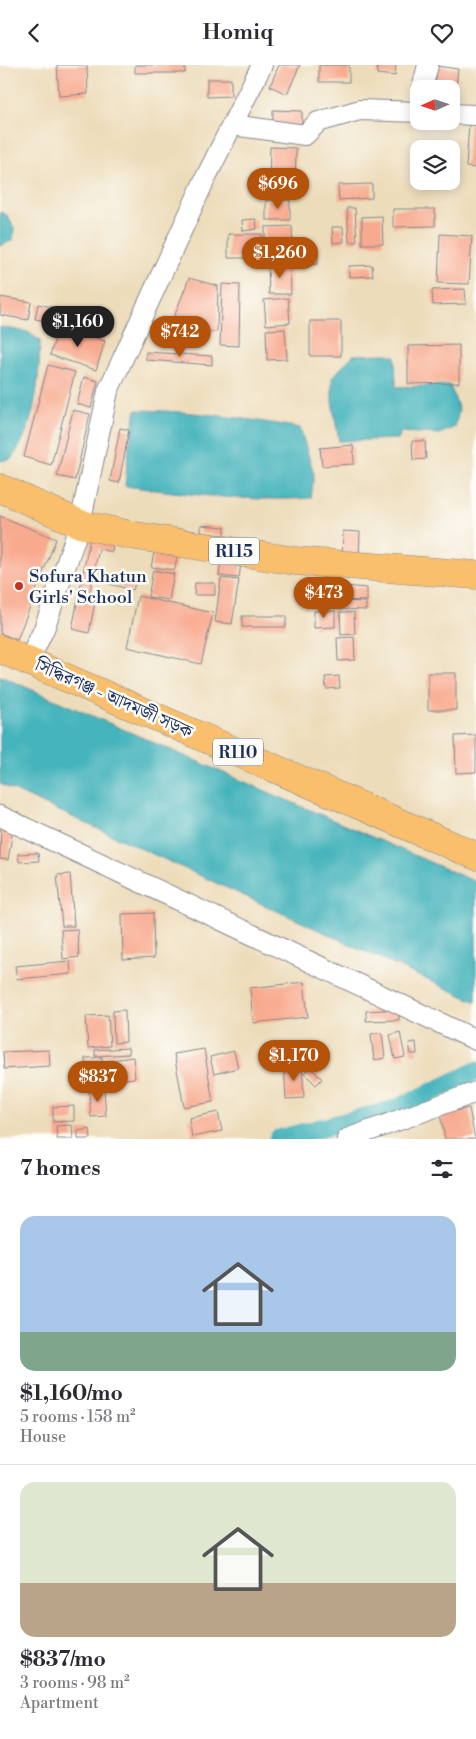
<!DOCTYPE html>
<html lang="en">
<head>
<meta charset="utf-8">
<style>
  :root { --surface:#fff; --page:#f7f7f7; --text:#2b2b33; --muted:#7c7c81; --line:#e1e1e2; --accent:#b45309 }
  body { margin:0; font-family:"Libre Bodoni","Noto Serif Bengali",serif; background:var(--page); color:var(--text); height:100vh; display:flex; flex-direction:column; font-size:19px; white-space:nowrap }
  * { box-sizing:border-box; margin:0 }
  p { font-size:16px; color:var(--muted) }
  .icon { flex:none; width:28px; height:28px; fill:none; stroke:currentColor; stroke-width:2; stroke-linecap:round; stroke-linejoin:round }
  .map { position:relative; height:1074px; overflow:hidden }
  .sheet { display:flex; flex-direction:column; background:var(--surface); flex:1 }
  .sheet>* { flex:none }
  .needle { width:32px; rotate:267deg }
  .controls { position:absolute; left:410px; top:15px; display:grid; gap:10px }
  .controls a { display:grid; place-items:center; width:50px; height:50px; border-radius:10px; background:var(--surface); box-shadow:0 2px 12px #0003; font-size:25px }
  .price { position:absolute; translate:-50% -42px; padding:0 11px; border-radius:18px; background:var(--accent); color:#fff; font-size:16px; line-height:32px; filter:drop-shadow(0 1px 2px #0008) }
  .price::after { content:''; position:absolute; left:50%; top:30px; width:15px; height:11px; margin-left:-8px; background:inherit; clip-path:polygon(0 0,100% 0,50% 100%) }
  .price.selected { background:#222; color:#fff }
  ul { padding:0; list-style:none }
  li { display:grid; align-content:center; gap:10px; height:265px; padding:0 20px }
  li+li { border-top:1px solid var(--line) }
  li span { display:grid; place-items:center; height:155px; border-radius:15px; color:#555 }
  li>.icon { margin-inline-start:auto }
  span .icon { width:90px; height:90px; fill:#fffc; stroke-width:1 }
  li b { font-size:21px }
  h2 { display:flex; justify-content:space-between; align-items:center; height:60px; padding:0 20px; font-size:21px }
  header { display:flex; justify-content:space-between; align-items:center; height:65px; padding:0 20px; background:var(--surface); font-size:22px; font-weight:600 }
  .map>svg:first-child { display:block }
  .water { fill:#44b4bc; stroke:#30728d }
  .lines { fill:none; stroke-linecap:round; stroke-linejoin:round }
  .canal { stroke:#44b4bc; stroke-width:19 }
  .building { fill:#f8aa8f }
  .minor-casing { stroke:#84868c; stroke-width:22 }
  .primary-casing { stroke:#84868c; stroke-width:29 }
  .minor { stroke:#fff; stroke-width:20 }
  .primary { stroke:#f9bf6d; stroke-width:28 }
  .poi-dot { fill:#c8321e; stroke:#fdfcf7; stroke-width:2 }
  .labels { text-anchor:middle; stroke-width:5; stroke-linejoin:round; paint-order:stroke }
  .shield { fill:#fdfcf7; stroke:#5f6c8c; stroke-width:1 }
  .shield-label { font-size:16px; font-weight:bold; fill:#1b2f5e }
  .poi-label { font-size:18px; fill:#1b2f5e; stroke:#fdfcf7; text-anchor:start }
  .street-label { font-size:18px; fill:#1b2f5e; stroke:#fdfcf7 }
</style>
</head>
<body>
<header><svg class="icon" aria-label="back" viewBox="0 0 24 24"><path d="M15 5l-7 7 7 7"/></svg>Homiq<svg class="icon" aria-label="heart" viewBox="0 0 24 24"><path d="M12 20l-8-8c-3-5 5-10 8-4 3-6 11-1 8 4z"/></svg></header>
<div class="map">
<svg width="476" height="1074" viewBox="0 0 476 1074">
  <rect width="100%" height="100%" fill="#fdfcf7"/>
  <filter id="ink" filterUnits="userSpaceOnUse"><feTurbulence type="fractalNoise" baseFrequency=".02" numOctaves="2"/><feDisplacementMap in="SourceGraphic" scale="10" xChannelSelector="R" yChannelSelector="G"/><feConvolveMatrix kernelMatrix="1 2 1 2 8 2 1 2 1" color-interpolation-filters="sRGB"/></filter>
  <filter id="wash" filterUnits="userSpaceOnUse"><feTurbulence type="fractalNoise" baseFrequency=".0096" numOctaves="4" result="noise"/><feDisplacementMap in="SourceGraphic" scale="20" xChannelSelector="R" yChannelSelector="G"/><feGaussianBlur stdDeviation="1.12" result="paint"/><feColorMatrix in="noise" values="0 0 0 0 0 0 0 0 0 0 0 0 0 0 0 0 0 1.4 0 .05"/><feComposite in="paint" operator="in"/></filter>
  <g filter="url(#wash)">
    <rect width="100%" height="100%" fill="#eddcba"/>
    <path class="water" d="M0,147L7,150L14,163L13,175L0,181Z
      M0,262L28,267L40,276C39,315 36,363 11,394L0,396Z
      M386,289L395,291L396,322L450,320L459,345L455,362L439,369L400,367L399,374L339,376L332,337V313L353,290Z
      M136,345C192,346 245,353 300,363L314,409L311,433C248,437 187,429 125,421L128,388Z
      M0,611L476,817V937L0,719Z"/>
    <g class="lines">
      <path class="canal" d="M278,1074L396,1044L476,1006"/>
    </g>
    <g id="blocks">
      <path class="building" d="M57,0H87L88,29L59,31Z
        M135,0H185V8H135Z
        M279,0H300L287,29L270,21Z
        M319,0H349V17H319Z
        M378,0H396L395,11L377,9Z
        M437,1L458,4L456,22L435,20Z
        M207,14H231V31L207,32Z
        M273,45L302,46V65H273Z
        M469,59L476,60V103L466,102Z
        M270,82L296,83L295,124L269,123Z
        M372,119V133L339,135L338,120Z
        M266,135H290V155H266Z
        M347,143H355L357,177H349Z
        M393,144H435V161L393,162Z
        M382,151L383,179H362V152Z
        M256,154L257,164L243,166L242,155Z
        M292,161L293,177L265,178V162Z
        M332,162H343L344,177L333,178Z
        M228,169H262V193H228Z
        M440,169L472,171L469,219L438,218Z
        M318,187V199L298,201L297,189Z
        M290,199L291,229H269L268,200Z
        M372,200L373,211L349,212V201Z
        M189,213L218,221L217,267L169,265Z
        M222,219L240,220L239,281L220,280Z
        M465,224L466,239L433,240L432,225Z
        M0,232L31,237L28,255L0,250Z
        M288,233L290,258L266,260L264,235Z
        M38,239L70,246L67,260L35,254Z
        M75,245L111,251L108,266L72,260Z
        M310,256H341V291H310Z
        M59,261L105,276L96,305L50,290Z
        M285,264L287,294L267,295L266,265Z
        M459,280V318L408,319V281Z
        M146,287L212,291V300L146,295Z
        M48,300L75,307L51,400L24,392Z
        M84,312L98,316L91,343L77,339Z
        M73,345L90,349L75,415L57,411Z
        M120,363L129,365L119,418L110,416Z
        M412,376H425L426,394L413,395Z
        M353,380L354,399L322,401L320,383Z
        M0,451L56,474L17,575L0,568Z
        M201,460L225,462L224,470L201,468Z
        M343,466L360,467L359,497H342Z
        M91,468L114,473L112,487L99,484L88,536L95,537L89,568L72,564Z
        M156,478L178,482L175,505L151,502Z
        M222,487L242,489L239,513L219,511Z
        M153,505L174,509L169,535L148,532Z
        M108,508L136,516L133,525L105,518Z
        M323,511L337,513L334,540L320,538Z
        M221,513L239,515L232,559L215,557Z
        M195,518H215V530H194Z
        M342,521L367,523V536L341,535Z
        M138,531L213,548L201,599L127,582Z
        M341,536L366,537V545L340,544Z
        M314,546H335V562L314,563Z
        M340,547H354L355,569L341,570Z
        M242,551H286V562H242Z
        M354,572L355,595L338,596L337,573Z
        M428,608H456V645H428Z
        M339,611L340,623L326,624L325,612Z
        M476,670V707L456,708L455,671Z
        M1,755L14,758L8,795L0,794Z
        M38,788L39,796L19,797L18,789Z
        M70,809L74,861H62L57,810Z
        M153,848L154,893L123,895L122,849Z
        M77,864L79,892L63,894L61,865Z
        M70,896L71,909L17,914L15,901Z
        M304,917L308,952L253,958L250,923Z
        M399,944V955L366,956V946Z
        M125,945L126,977L114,978L113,946Z
        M108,950L110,981L88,983L86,951Z
        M400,967L405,992L395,994L390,970Z
        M382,968L385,993L374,995L371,969Z
        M416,977L417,989H411L409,978Z
        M128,983L129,989L95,991V985Z
        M204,984L213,1037L184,1042L174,989Z
        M49,985L50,1001L4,1004L3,987Z
        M234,986L238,1003L214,1009L210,992Z
        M102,992L103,1020L86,1021L85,993Z
        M133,992L135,1013L109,1016L106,996Z
        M302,999L304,1033L286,1034L284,1000Z
        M310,1002L322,1014L316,1020L304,1008Z
        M104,1024L106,1051L91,1052L89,1025Z
        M74,1041V1056L53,1057V1042Z
        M469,1043L475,1074H445L440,1049Z
        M218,1047L222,1066L192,1072L189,1053Z
        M72,1060L73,1074H57L56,1061Z
        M90,1064L91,1074H78V1066Z"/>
    </g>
  </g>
  <g filter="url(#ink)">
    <use href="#blocks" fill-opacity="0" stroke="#84868c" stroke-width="1"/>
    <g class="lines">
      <defs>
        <path id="minor" d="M422,24L428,0
          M451,49L476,50
          M232,60L305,70L318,57L360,45L419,47
          M29,595L44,564L80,459L108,326L206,112L262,0
          M0,751L476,975
          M347,1074L476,1027"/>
        <path id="primary" d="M0,423L80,459L130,470L295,496L476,510
          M0,584L476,791"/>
      </defs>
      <use href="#minor" class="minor-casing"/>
      <use href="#primary" class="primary-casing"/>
      <use href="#minor" class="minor"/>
      <use href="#primary" class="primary"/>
    </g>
  </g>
  <circle class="poi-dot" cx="19" cy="521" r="5"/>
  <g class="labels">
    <g class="shield">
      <rect x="209" y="472.5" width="50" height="27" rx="4"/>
      <rect x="213" y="673.5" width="50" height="27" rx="4"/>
    </g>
    <g class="shield-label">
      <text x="234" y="492">R115</text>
      <text x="238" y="693">R110</text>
    </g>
    <g class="poi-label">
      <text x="29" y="517">Sofura Khatun<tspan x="29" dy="21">Girls' School</tspan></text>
    </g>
    <g class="street-label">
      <text transform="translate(114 633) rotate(24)" y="6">সিদ্ধিরগঞ্জ - আদমজী সড়ক</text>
    </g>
  </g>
</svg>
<div class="controls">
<a><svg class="needle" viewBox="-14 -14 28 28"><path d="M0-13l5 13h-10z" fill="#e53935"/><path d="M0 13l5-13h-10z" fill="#7c7c81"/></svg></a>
<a><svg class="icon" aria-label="layers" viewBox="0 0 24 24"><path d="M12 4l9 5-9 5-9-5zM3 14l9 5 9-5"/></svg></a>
</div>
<b class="price" style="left:278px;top:145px">$696</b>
<b class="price" style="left:280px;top:214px">$1,260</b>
<b class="price selected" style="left:78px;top:283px">$1,160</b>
<b class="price" style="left:180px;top:293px">$742</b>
<b class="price" style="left:324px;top:554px">$473</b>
<b class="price" style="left:294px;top:1017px">$1,170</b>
<b class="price" style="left:98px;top:1038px">$837</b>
</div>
<section class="sheet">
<h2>7 homes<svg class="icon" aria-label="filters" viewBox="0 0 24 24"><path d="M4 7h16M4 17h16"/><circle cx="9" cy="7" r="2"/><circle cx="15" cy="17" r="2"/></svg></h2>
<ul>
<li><span style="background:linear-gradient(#a9c7e8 75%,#7fa58c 0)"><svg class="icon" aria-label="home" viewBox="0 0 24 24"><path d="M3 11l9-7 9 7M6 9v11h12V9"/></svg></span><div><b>$1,160/mo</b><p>5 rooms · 158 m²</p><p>House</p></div></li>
<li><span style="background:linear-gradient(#dfe7d0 65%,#b9a48a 0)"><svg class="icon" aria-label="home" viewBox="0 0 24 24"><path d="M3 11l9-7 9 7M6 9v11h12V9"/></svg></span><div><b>$837/mo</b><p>3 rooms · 98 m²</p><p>Apartment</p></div></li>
</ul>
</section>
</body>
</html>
